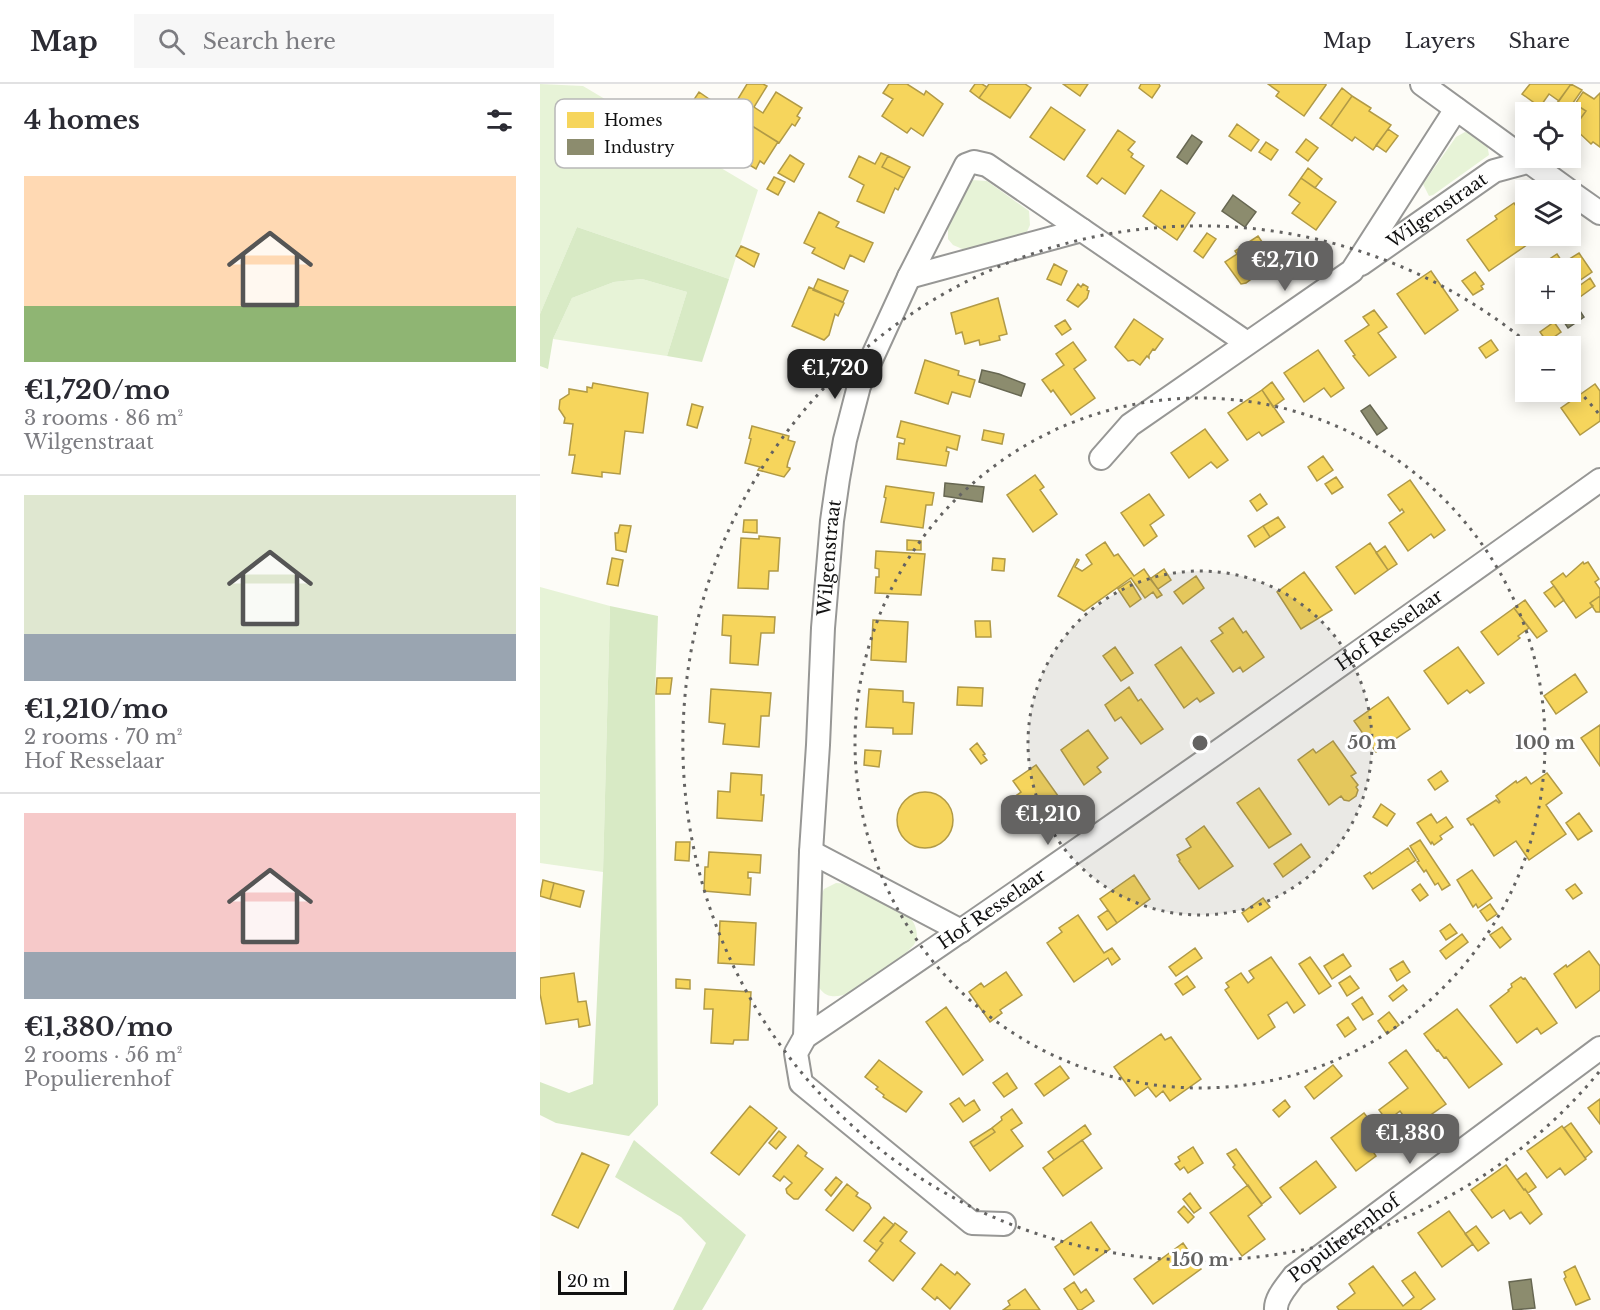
<!DOCTYPE html>
<html lang="en">
<head>
<meta charset="utf-8">
<style>
  :root { --surface:#fff; --page:#f7f7f7; --text:#2b2b33; --muted:#7c7c81; --line:#e1e1e2; --accent:#646362 }
  body { margin:0; font-family:"Libre Baskerville",serif; background:var(--page); color:var(--text); height:100vh; display:flex; flex-direction:column; font-size:22px; white-space:nowrap }
  * { box-sizing:border-box; margin:0 }
  p { font-size:20px; color:var(--muted) }
  .icon { flex:none; width:33px; height:33px; fill:none; stroke:currentColor; stroke-width:2; stroke-linecap:round; stroke-linejoin:round }
  .map { position:relative; flex:1; overflow:hidden }
  .details { display:flex; flex-direction:column; background:var(--surface); width:540px }
  .details>* { flex:none }
  .buttons { position:absolute; left:975px; top:18px; display:grid; gap:12px }
  .buttons a { display:grid; place-items:center; width:66px; height:66px; border-radius:0px; background:var(--surface); box-shadow:0 3px 15px #0003; font-size:30px }
  .scale { position:absolute; left:18px; bottom:15px; width:69px; box-sizing:border-box; padding-left:6px; border:3px solid #111; border-top:0; font-size:16px; line-height:21px; white-space:nowrap; color:#111; -webkit-text-stroke:4px #fff; paint-order:stroke }
  .price { position:absolute; translate:-50% -51px; padding:0 14px; border-radius:12px; background:var(--accent); color:#fff; font-size:20px; line-height:39px; filter:drop-shadow(0 2px 3px #0008) }
  .price::after { content:''; position:absolute; left:50%; top:36px; width:18px; height:14px; margin-left:-9px; background:inherit; clip-path:polygon(0 0,100% 0,50% 100%) }
  .price.active { background:#222; color:#fff }
  ul { padding:0; list-style:none }
  li { display:grid; align-content:center; gap:12px; height:318px; padding:0 24px }
  li+li { border-top:2px solid var(--line) }
  li span { display:grid; place-items:center; height:186px; border-radius:0px; color:#555 }
  li>.icon { margin-inline-start:auto }
  span .icon { width:108px; height:108px; fill:#fffc; stroke-width:1 }
  li b { font-size:26px }
  h2 { display:flex; justify-content:space-between; align-items:center; height:72px; padding:0 24px; font-size:26px }
  header { display:flex; align-items:center; gap:36px; box-sizing:border-box; height:84px; padding:0 30px; background:var(--surface); border-bottom:2px solid var(--line) }
  header strong { font-size:28px }
  nav { display:flex; gap:33px; margin-inline-start:auto; font-size:21px }
  .search { width:420px; height:54px; background:var(--page); display:flex; align-items:center; gap:15px; box-sizing:border-box; padding:0 21px; border-radius:0px; color:var(--muted); font-size:22px }
  main { display:flex; flex:1; min-height:0 }
  .map>svg:first-child { display:block }
  .green { fill:#e7f3d7 }
  .forest { fill:#d8eac5 }
  .homes { fill:#f6d55c; stroke:#b19a46; stroke-width:1.5 }
  .industry { fill:#8c8c6e; stroke:#676752; stroke-width:1.5 }
  .lines { fill:none; stroke-linecap:round; stroke-linejoin:round }
  .minor-casing { stroke:#979795; stroke-width:26 }
  .minor { stroke:#fffffe; stroke-width:22 }
  .ring { fill:none; stroke:#646362; stroke-width:3; stroke-dasharray:3 6 }
  .labels { text-anchor:middle; stroke-width:6; stroke-linejoin:round; paint-order:stroke }
  .street-label { font-size:18px; fill:#111; stroke:#fff }
  .key { fill:#fff; stroke:#b8b8b8; stroke-width:1.5 }
  .key-label { font-size:16px; fill:#111 }
  .centre { fill:#646362; stroke:#fff; stroke-width:3 }
  .ring-label { font-size:18px; text-anchor:middle; font-weight:bold; fill:#646362; stroke:#fff; stroke-width:6; stroke-linejoin:round; paint-order:stroke }
</style>
</head>
<body>
<header>
<strong>Map</strong>
<div class="search"><svg class="icon" aria-label="search" viewBox="0 0 24 24"><circle cx="10" cy="10" r="6"/><path d="M15 15l6 6"/></svg>Search here</div>
<nav><a>Map</a><a>Layers</a><a>Share</a></nav>
</header>
<main>
<section class="details">
<h2>4 homes<svg class="icon" aria-label="filters" viewBox="0 0 24 24"><path d="M4 7h16M4 17h16"/><circle cx="9" cy="7" r="2"/><circle cx="15" cy="17" r="2"/></svg></h2>
<ul>
<li><span style="background:linear-gradient(#ffd9b3 70%,#8fb573 0)"><svg class="icon" aria-label="home" viewBox="0 0 24 24"><path d="M3 11l9-7 9 7M6 9v11h12V9"/></svg></span><div><b>€1,720/mo</b><p>3 rooms · 86 m²</p><p>Wilgenstraat</p></div></li>
<li><span style="background:linear-gradient(#dfe7d0 75%,#9aa5b1 0)"><svg class="icon" aria-label="home" viewBox="0 0 24 24"><path d="M3 11l9-7 9 7M6 9v11h12V9"/></svg></span><div><b>€1,210/mo</b><p>2 rooms · 70 m²</p><p>Hof Resselaar</p></div></li>
<li><span style="background:linear-gradient(#f6c9c9 75%,#9aa5b1 0)"><svg class="icon" aria-label="home" viewBox="0 0 24 24"><path d="M3 11l9-7 9 7M6 9v11h12V9"/></svg></span><div><b>€1,380/mo</b><p>2 rooms · 56 m²</p><p>Populierenhof</p></div></li>
</ul>
</section>
<div class="map">
<svg width="1060" height="1226" viewBox="0 0 1060 1226">
  <rect width="100%" height="100%" fill="#fdfcf7"/>
  <path class="green" d="M0,0L43,2L218,106L189,195L37,143L0,230Z
    M925,48L931,49L947,60L949,71L893,111L889,112L883,100L916,53Z
    M432,96L447,97L489,127L490,141L484,154L427,167L413,161L408,155V144Z
    M102,195L147,208L127,272L13,255L32,214L74,198Z
    M0,503L70,522L63,788L0,779Z
    M296,799L311,800L366,830C374,836 380,848 375,859C370,869 321,904 309,909C304,911 297,913 291,912C284,911 281,906 277,901L280,814L284,805Z"/>
  <path class="forest" d="M37,143L189,195L162,278L127,272L147,208L102,195L74,198L32,214L13,255L8,285L0,282V230Z
    M70,522L118,532L115,609L118,1021L89,1052L16,1039L0,1031V998L29,1009L53,1000L63,788Z
    M94,1056L206,1151L162,1226H133L166,1159L141,1133L75,1093Z"/>
  <path class="homes" d="M207,0H223L227,2L214,23L223,29L236,8L262,24L257,32L260,34L255,42L252,40L239,59L190,28Z
    M349,0H367L384,11L386,7L403,20L383,52L371,44L367,49L342,32L353,15L343,9Z
    M435,0H442L447,3L439,14L430,7Z
    M449,0H485L491,4L470,34L439,14Z
    M523,0H548L540,12Z
    M601,0H619L620,2L612,14L599,4Z
    M728,0H786V1L764,32L736,12L739,8Z
    M990,0H1031L1019,17L1009,10L1000,23L982,10Z
    M1031,0L1042,6L1028,26L1017,19Z
    M802,4L812,12L791,42L780,34Z
    M159,8L169,15L160,30L149,23Z
    M1043,8L1054,15L1060,9V63L1053,58L1051,60L1034,44L1046,27L1035,20Z
    M812,12L831,24L829,27L851,41L833,66L815,53L812,57L791,42Z
    M169,15L207,38L198,53L203,56L212,42L238,58L224,80L220,77L216,85L208,80L206,82L197,76L194,81L178,71L188,55L177,48L179,43L159,31Z
    M1035,20L1046,27L1034,43L1030,41V28H1029Z
    M511,23L545,46L524,76L490,53Z
    M697,40L719,56L711,67L689,52Z
    M848,45L858,52L846,68L836,61Z
    M578,46L595,58L588,66L593,70L591,73L604,82L585,110L562,94L557,100L547,92Z
    M766,55L778,64L768,77L756,68Z
    M726,58L738,66L731,76L719,68Z
    M341,69L348,72L342,83L364,94L358,106L355,104L344,129L317,117L324,101L309,93L319,72L335,80Z
    M250,71L264,80L254,98L238,89Z
    M348,72L370,83L364,94L342,83Z
    M768,84L782,95L775,104L761,94Z
    M234,93L245,98L238,111L227,105Z
    M761,94L796,118L776,146L752,129L760,119L749,111Z
    M621,106L655,129L637,156L603,132Z
    M974,119L986,137V152H996L997,154L949,187L927,156L957,135L955,132Z
    M279,128L299,138L296,143L333,159L324,178L310,171L304,185L272,169L275,164L264,159Z
    M667,149L676,155L663,174L654,167Z
    M718,152L735,177L706,199L701,200L685,178L697,170L695,167Z
    M201,162L219,170L214,183L196,172Z
    M1039,169L1052,188L1030,203V184H996L1017,170L1023,179Z
    M514,180L527,187L521,201L507,195Z
    M891,187L918,226L885,250L857,210Z
    M935,188L944,200L941,202L943,205L933,211L922,197Z
    M1050,194L1055,202L1040,213L1035,205Z
    M278,195L308,207L303,218L273,206Z
    M538,200L541,203L543,200L548,203L547,206L549,207L547,214L538,223L527,216Z
    M269,203L304,219L298,232L295,230L289,251L284,256L252,242Z
    M458,214L467,250L459,252L460,256L440,261L439,256L425,260L422,248L416,250L411,229Z
    M834,226L847,243L838,249L856,273L829,292L813,272L815,271L805,257L829,241L823,233Z
    M594,235L623,255L615,266L613,265L609,271V274L607,272L600,281L593,276L588,277L575,263Z
    M525,236L531,245L522,251L515,242Z
    M1014,238L1021,248L1007,258L1000,248Z
    M951,256L958,266L946,274L939,264Z
    M533,258L546,276L534,285L555,314L531,331L513,306L511,308L502,296L524,281L516,270Z
    M778,266L804,304L791,313L784,304L764,318L744,289Z
    M385,276L419,287L418,291L435,296L430,313L412,308L408,320L375,309Z
    M732,298L744,315L733,323L722,306Z
    M53,299L108,309L103,349L85,347L80,390L62,388V393L32,389L35,371H29L33,340L24,339L25,334L19,325L20,316L29,310V305L47,308V303L52,304Z
    M1055,300L1060,307V337L1040,351L1021,324Z
    M722,306L744,338L722,352L719,348L707,356L688,329Z
    M152,320L163,323L157,344L147,341Z
    M361,337L420,352L417,366L407,363L406,367L409,368L406,382L357,375L359,359L364,360L365,355L357,353Z
    M212,342L249,352L248,356L255,358L248,378L247,383L250,384V385L244,393L218,386L220,383L205,379L211,355L209,354Z
    M665,345L688,376L677,384L671,378L649,394L631,369Z
    M444,346L464,350L462,360L442,356Z
    M783,372L793,386L777,397L768,383Z
    M495,391L504,403L500,406L517,430L493,448L467,411Z
    M796,393L803,403L792,410L785,400Z
    M870,396L905,446L894,454L891,450L868,467L849,439L864,428L862,425L860,427L848,411Z
    M346,402L394,409L392,421H386L383,444L341,438L346,414L344,413Z
    M609,410L624,431L610,441L617,452L604,462L581,429Z
    M720,410L727,420L717,427L710,417Z
    M738,433L745,443L730,453L723,442Z
    M204,436H217V449L203,448Z
    M80,441L91,442L86,468L76,466L75,449H78Z
    M723,442L730,453L715,463L708,452Z
    M219,452L240,454L238,487H229L228,505L198,504L201,454L219,455Z
    M367,456L381,457V466H367Z
    M565,458L574,472L578,470L594,492L604,485L622,511L617,514L613,508L605,514L591,494L544,527L518,512L537,475L539,476L535,483L542,487L552,480L546,471Z
    M830,459L848,486L815,510L796,483Z
    M845,462L857,480L848,486L836,469Z
    M336,467L385,470L381,511L335,509L336,493H339V485L335,484Z
    M72,474L83,476L78,502L67,500Z
    M453,474L465,475L464,487L452,486Z
    M1043,478L1044,480L1048,478L1059,495L1055,498L1060,505V512L1050,519L1053,522L1036,534L1011,498L1023,489L1026,493Z
    M624,485L631,496L618,505L610,495Z
    M764,488L792,526L761,545L737,508Z
    M656,492L664,504L643,520L634,508Z
    M590,497L601,515L590,523L578,505Z
    M1014,502L1024,516L1015,523L1004,509Z
    M1060,512V528H1056L1050,519Z
    M985,516L1007,547L997,554L974,524Z
    M974,524L989,544L978,552L980,554L958,571L941,548Z
    M183,531L235,533L234,549H221L218,581L190,579L191,552L182,551Z
    M693,534L703,549L706,547L724,573L703,588L700,583L693,588L671,557L683,549L679,544Z
    M333,536L368,538L366,578L331,576Z
    M435,537H450L451,553H436Z
    M575,563L593,589L581,597L563,572Z
    M641,563L674,609L660,618L657,614L644,624L615,581Z
    M918,563L944,599L930,609L927,606L908,620L884,587Z
    M1035,590L1047,608L1016,630L1004,612Z
    M117,594H132L130,610H116Z
    M418,603L443,604L442,622L417,621Z
    M589,603L598,617L601,615L623,645L601,660L581,633L575,637L565,621Z
    M171,605L231,609L229,632H221L219,663L183,660L185,640L169,638Z
    M329,605L363,607V618L374,619L372,650H353V644L326,643Z
    M848,613L870,645L836,668L814,637Z
    M1060,641V682L1041,654Z
    M548,646L568,674L557,683L561,688L544,701L521,666Z
    M793,657L816,689L811,692L818,701L816,703L818,706L816,712L809,717L804,716L801,712L789,721L758,676L773,665L776,669Z
    M437,659L445,670L443,671L447,676L441,680L430,665Z
    M325,666L341,667L339,683L324,681Z
    M496,681L521,716L511,723L509,721L504,726L505,727L490,738L473,714L481,708L473,697Z
    M901,687L908,697L895,706L888,696Z
    M191,689L222,691L221,711H224L222,737L177,734L178,707L190,708Z
    M1007,689L1022,709L1006,721L1026,750L989,776L976,757L954,772L933,740L931,741L927,735L956,716L959,719L960,718L956,712L976,697L977,699L986,693L991,700Z
    M719,704L751,750L729,764L697,719Z
    M357 736a28 28 0 1 1 56 0a28 28 0 1 1-56 0Z
    M841,720L855,730L847,742L833,733Z
    M1039,729L1052,747L1038,756L1026,739Z
    M891,730L897,739L906,733L913,743L900,752L902,755L894,761L892,758L891,760L877,739Z
    M664,742L693,782L659,805L639,777L640,776L637,771L651,763L646,755Z
    M880,756L910,801L902,806L898,799L895,801L886,786L884,788L877,778L879,777L870,762Z
    M136,758H150L149,777L135,776Z
    M761,760L770,773L743,793L734,780Z
    M868,764L876,776L833,805L824,792L830,788L831,790Z
    M169,768L221,771L220,789L208,788V794H211L210,811L164,807L165,783H168Z
    M932,786L952,814L938,824L936,820L933,823L917,796Z
    M594,791L610,815L577,839L560,815Z
    M3,796L14,799L10,815L0,812Z
    M14,799L44,807L40,823L10,815Z
    M880,800L888,811L880,817L872,806Z
    M1035,800L1042,809L1033,815L1026,806Z
    M723,814L730,823L708,838L702,829Z
    M950,820L957,830L947,837L940,827Z
    M568,826L577,839L567,846L558,833Z
    M538,831L564,869L572,864L580,875L572,881L568,874L534,898L507,859L522,848L519,844Z
    M180,837L216,839L214,881L178,879Z
    M910,840L917,849L906,856L900,847Z
    M962,843L971,855L960,864L950,851Z
    M922,850L928,858L906,875L900,867Z
    M655,864L662,874L636,892L629,883Z
    M1049,867L1060,882V906L1036,924L1014,890L1026,881L1027,883Z
    M803,870L811,882L792,895L784,882Z
    M731,873L765,921L754,929L747,918L728,931L735,943L718,955L685,906L689,903L686,899L701,889L708,899L714,894L709,887Z
    M770,873L791,902L779,910L759,880Z
    M863,877L870,888L857,897L850,885Z
    M466,888L482,911L460,926L462,929L450,938L429,908L441,899L444,903Z
    M34,889L38,918L46,917L50,941L39,943L38,935L6,940L0,910V894Z
    M647,892L655,903L643,911L635,900Z
    M810,892L819,904L807,912L799,899Z
    M981,893L983,895L985,894L1017,939L1001,950L997,944L977,959L950,922L969,907L968,906L972,903L971,900Z
    M136,895L150,896V905L136,904Z
    M863,901L867,906L853,917L849,912Z
    M165,905L211,908L208,956H194L193,960L171,959L173,925H164Z
    M822,913L833,930L823,936L812,920Z
    M406,923L443,976L423,991L386,938Z
    M917,925L962,980L929,1004L906,973L904,974L898,966L897,967L884,950Z
    M849,928L859,941L847,950L838,937Z
    M808,933L816,945L805,953L797,941Z
    M621,950L625,956L631,953L661,995L630,1017L623,1007L616,1013L608,1003L595,1012L574,983Z
    M866,966L906,1020L872,1044L860,1027L847,1037L839,1026L868,1004L849,979Z
    M339,976L382,1008L366,1028L343,1013L344,1011L336,1005L338,1003L325,993Z
    M793,981L802,992L774,1015L765,1003Z
    M520,982L529,994L504,1012L495,1000Z
    M467,989L477,1004L464,1013L453,999Z
    M419,1014L425,1022L434,1016L440,1026L423,1038L410,1020Z
    M1060,1015V1040L1048,1024Z
    M745,1016L750,1023L739,1033L733,1026Z
    M210,1022L237,1044L199,1091L171,1069Z
    M472,1025L482,1039L471,1046L483,1062L450,1087L433,1063L455,1048L452,1044L462,1036L461,1033Z
    M824,1029L843,1053L830,1063L836,1072L816,1087L791,1054Z
    M1031,1039L1052,1068L1045,1074L1024,1044Z
    M545,1041L551,1050L514,1076L508,1068Z
    M1022,1042L1046,1075L1025,1091L1020,1084L1007,1094L987,1067Z
    M452,1044L455,1048L433,1063L430,1058Z
    M239,1047L246,1053L236,1065L229,1059Z
    M542,1056L562,1084L523,1112L503,1084Z
    M258,1061L267,1069L265,1072L283,1085L258,1115H254L247,1109L246,1105L252,1099L244,1092L240,1097L233,1092Z
    M653,1063L663,1079L648,1089L644,1083L640,1086L635,1080L640,1077L638,1073Z
    M696,1065L731,1113L722,1120L693,1083L695,1081L687,1070Z
    M42,1069L69,1081L38,1144L12,1131Z
    M776,1077L796,1103L760,1130L740,1104Z
    M966,1081L984,1106L985,1105L1002,1130L990,1140L981,1128L970,1135L964,1126L952,1134L931,1106Z
    M986,1089L996,1103L988,1109L985,1105L984,1106L977,1096Z
    M296,1093L302,1098L291,1112L285,1106Z
    M307,1100L318,1109L316,1112L329,1120L331,1124L313,1147L286,1126Z
    M708,1101L722,1121L708,1132L725,1155L702,1172L670,1129Z
    M650,1109L661,1124L654,1129L643,1115Z
    M644,1122L654,1133L648,1139L638,1128Z
    M909,1127L933,1160L902,1183L878,1149Z
    M344,1133L354,1141L340,1157L343,1159L337,1167L324,1157Z
    M551,1138L570,1165L534,1191L515,1163Z
    M355,1139L367,1148L360,1157L375,1169L353,1197L329,1177L343,1159L340,1157Z
    M936,1142L949,1159L938,1167L925,1150Z
    M643,1159L661,1185L613,1220L594,1195Z
    M401,1180L415,1191L417,1188L430,1200L410,1225L397,1213L395,1216L382,1205Z
    M833,1182L863,1222L874,1213L862,1197L875,1188L895,1215L880,1226H799L797,1223L815,1209L809,1200Z
    M1035,1182L1050,1215L1036,1221L1024,1195L1026,1193L1024,1188Z
    M534,1198L541,1209L546,1205L554,1217L541,1226H538L524,1205Z
    M485,1205L500,1226H463L470,1221L468,1217Z"/>
  <path class="industry" d="M652,51L662,58L647,80L637,73Z
    M693,111L716,128L705,143L682,127Z
    M1036,221L1044,233L1028,244L1020,232L1023,230H1030V225Z
    M442,286L459,290L485,300L481,312L439,298Z
    M830,321L847,344L837,351L821,327Z
    M405,399L444,403L442,418L404,412Z
    M991,1195L995,1224L973,1226L969,1198Z"/>
  <g class="lines">
    <defs>
      <g id="minor">
        <path d="M882,0L1028,106"/>
        <path d="M1030,108L1060,129"/>
        <path id="s1" d="M821,180L954,87L987,78"/>
        <path d="M369,193L542,146"/>
        <path d="M561,374L590,341L812,187L916,25"/>
        <path d="M271,768L421,847"/>
        <path id="s2" d="M265,953L271,768L278,661L283,544L292,437L298,395L305,356L319,302L369,193L426,81L434,78L447,81L707,259"/>
        <path id="s3" d="M464,1140L432,1139L261,999L256,969L265,953C533,772 797,584 1060,396"/>
        <path id="s4" d="M736,1226C735,1214 747,1202 754,1192L1060,964"/>
      </g>
    </defs>
    <use href="#minor" class="minor-casing"/>
    <use href="#minor" class="minor"/>
  </g>
  <circle cx="660" cy="659" r="172" fill="#646362" fill-opacity=".12"/>
  <g class="ring">
    <circle cx="660" cy="659" r="172"/>
    <circle cx="660" cy="659" r="345"/>
    <path d="M1059 988A517 517 0 1 1 989 260M1032 300A517 517 0 0 1 1059 330"/>
  </g>
  <g class="labels">
    <g class="street-label">
      <text dy="6" stroke="none"><textPath href="#s1" startOffset="93">Wilgenstraat</textPath></text>
      <text dy="6" stroke="none"><textPath href="#s2" startOffset="480">Wilgenstraat</textPath></text>
      <text dy="6" stroke="none"><textPath href="#s3" startOffset="1014">Hof Resselaar</textPath></text>
      <text dy="6" stroke="none"><textPath href="#s3" startOffset="528">Hof Resselaar</textPath></text>
      <text dy="6" stroke="none"><textPath href="#s4" startOffset="102">Populierenhof</textPath></text>
    </g>
  </g>
  <rect x="15" y="15" width="198" height="69" rx="9" class="key"/>
  <rect x="27" y="28" width="27" height="16" fill="#f6d55c"/>
  <rect x="27" y="55" width="27" height="16" fill="#8c8c6e"/>
  <g class="key-label">
    <text x="64" y="42">Homes</text>
    <text x="64" y="69">Industry</text>
  </g>
  <circle cx="660" cy="659" r="9" class="centre"/>
  <g class="ring-label">
    <text x="832" y="665">50 m</text>
    <text x="1005" y="665">100 m</text>
    <text x="660" y="1182">150 m</text>
  </g>
</svg>
<div class="buttons">
<a><svg class="icon" aria-label="locate" viewBox="0 0 24 24"><circle cx="12" cy="12" r="6"/><path d="M12 2v4M12 18v4M2 12h4M18 12h4"/></svg></a>
<a><svg class="icon" aria-label="layers" viewBox="0 0 24 24"><path d="M12 4l9 5-9 5-9-5zM3 14l9 5 9-5"/></svg></a>
<a>+</a>
<a>−</a>
</div>
<div class="scale">20 m</div>
<b class="price" style="left:745px;top:208px">€2,710</b>
<b class="price active" style="left:295px;top:316px">€1,720</b>
<b class="price" style="left:508px;top:762px">€1,210</b>
<b class="price" style="left:870px;top:1081px">€1,380</b>
</div>
</main>
</body>
</html>
